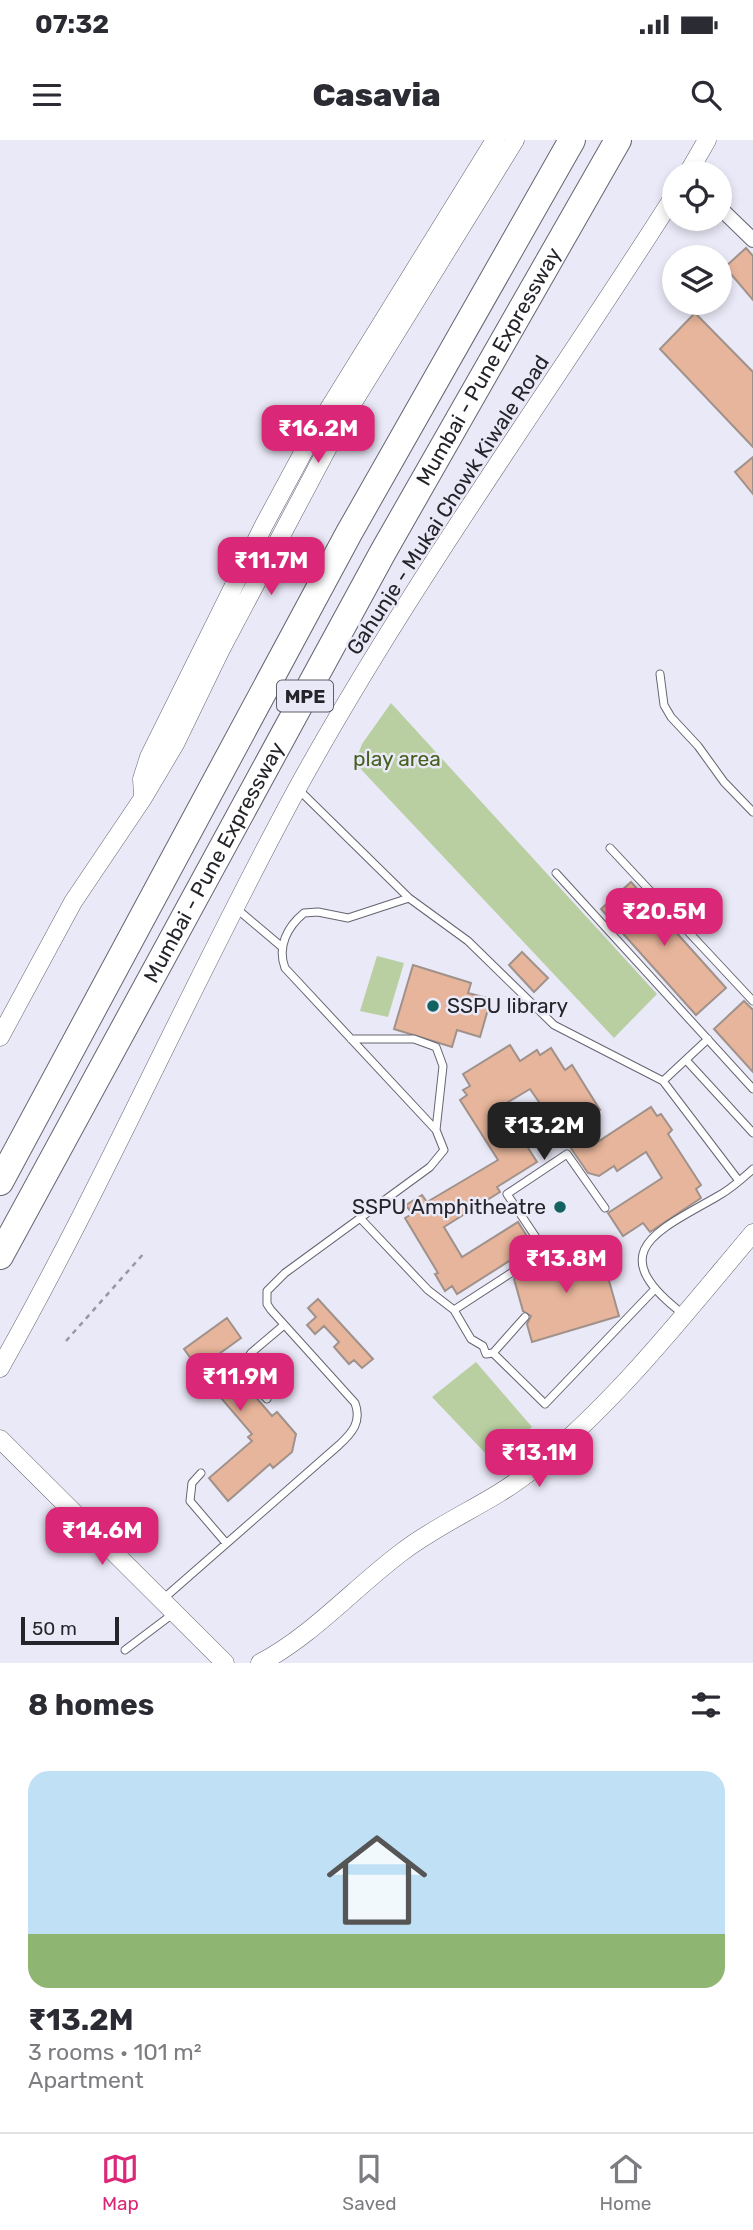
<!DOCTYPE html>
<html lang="en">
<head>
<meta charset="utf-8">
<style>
  :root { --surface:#fff; --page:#f7f7f7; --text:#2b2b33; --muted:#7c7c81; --line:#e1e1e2; --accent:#db2777 }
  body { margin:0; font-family:Rubik,sans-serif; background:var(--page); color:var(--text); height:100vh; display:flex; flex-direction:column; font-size:26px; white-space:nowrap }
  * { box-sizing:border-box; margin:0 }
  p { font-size:23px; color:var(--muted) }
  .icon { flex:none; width:38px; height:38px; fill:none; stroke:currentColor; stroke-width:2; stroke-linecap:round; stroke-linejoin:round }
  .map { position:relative; height:1523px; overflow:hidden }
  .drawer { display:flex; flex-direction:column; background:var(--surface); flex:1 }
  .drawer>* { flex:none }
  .buttons { position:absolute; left:662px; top:21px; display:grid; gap:14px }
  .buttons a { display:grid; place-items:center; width:70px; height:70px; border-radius:50%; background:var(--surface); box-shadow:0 4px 10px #0003; font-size:35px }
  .scale { position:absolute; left:21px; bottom:18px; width:98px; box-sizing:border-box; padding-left:7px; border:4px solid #25242a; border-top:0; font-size:19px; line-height:24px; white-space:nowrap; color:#25242a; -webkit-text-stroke:5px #eae9f7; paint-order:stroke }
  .price { position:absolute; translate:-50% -60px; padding:0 16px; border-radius:14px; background:var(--accent); color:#fff; font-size:23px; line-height:46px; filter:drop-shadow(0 2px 4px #0008) }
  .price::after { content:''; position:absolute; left:50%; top:42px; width:21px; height:16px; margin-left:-10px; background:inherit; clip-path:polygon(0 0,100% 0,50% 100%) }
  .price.active { background:#222; color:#fff }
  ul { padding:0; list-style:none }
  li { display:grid; align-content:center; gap:14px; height:371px; padding:0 28px }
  li span { display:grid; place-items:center; height:217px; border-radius:21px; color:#555 }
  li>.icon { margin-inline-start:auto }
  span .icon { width:126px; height:126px; fill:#fffc; stroke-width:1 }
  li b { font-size:30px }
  h2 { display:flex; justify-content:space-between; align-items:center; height:84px; padding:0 28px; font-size:30px }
  .status { display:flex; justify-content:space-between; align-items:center; height:49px; padding:0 35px; background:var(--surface); direction:ltr }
  .status svg { height:19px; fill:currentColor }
  header { display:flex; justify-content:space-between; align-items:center; height:91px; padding:0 28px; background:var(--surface); font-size:32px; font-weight:800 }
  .tab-bar { display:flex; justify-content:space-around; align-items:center; height:98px; border-top:2px solid var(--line); background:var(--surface); font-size:19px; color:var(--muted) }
  .tab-bar a { display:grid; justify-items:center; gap:4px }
  .tab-bar .active { color:var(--accent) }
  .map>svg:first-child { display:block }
  .green { fill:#b9cfa1 }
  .building { fill:#e7b59b; stroke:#a0928b; stroke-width:2 }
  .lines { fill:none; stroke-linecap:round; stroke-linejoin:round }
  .service-casing { stroke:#656470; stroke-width:9 }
  .minor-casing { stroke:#656470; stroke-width:16 }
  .tertiary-casing { stroke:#656470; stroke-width:19 }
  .motorway-casing { stroke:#656470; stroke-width:28 }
  .path { stroke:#9897a2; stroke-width:2.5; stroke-dasharray:5 5; stroke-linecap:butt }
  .service { stroke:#fff; stroke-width:7 }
  .minor { stroke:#fff; stroke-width:14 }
  .tertiary { stroke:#fff; stroke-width:18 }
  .motorway { stroke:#fff; stroke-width:26 }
  .poi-dot { fill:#126260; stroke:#eae9f7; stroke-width:2.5 }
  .labels { text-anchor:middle; stroke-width:5; stroke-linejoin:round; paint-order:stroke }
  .shield { fill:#eae9f7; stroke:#605f68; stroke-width:2 }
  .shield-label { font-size:19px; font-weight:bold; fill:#25242a }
  .street-label { font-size:21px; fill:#25242a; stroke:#eae9f7 }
  .park-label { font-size:21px; fill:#45601e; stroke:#eae9f7 }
  .poi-label { font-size:21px; fill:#25242a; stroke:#eae9f7; text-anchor:start }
</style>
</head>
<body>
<div class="status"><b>07:32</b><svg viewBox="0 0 49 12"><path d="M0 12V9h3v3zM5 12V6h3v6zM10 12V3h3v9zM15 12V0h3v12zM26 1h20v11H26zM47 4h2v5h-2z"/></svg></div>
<header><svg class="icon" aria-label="menu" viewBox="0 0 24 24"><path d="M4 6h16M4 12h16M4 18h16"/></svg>Casavia<svg class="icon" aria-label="search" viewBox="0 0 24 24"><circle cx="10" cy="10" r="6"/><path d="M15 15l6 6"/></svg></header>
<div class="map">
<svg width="753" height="1523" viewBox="0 0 753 1523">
  <rect width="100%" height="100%" fill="#eae9f7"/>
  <path class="green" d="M391,563L657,854L614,898L355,623L362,604Z
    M377,816L404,823L388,877L360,871Z
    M476,1222L532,1287L489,1317L432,1257Z"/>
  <path class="building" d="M746,108L753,116V160L725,127Z
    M695,173L753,232V307L660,209Z
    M753,317V354L735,332Z
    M631,742L726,848L696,875L601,769Z
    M522,812L548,838L534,852L509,825Z
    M413,825L471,843L468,853L491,859L480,897L457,890L452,907L394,889Z
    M744,861L753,870V932L714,889Z
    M510,905L520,921L537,910L540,915L551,908L565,930L572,925L600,970L585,979L599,1001L651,967L657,976L661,974L672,990L668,994L701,1045L696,1049L701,1058L650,1092L643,1083L623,1096L608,1073L662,1038L646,1012L617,1031L614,1026L599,1036L588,1033L530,949L505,964L528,1001L525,1003L537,1022L497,1047L500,1052L444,1087L462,1117L518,1082L533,1106L457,1154L452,1146L445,1151L435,1134L438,1133L405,1078L412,1074L406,1065L422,1055L427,1062L498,1020L460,960L467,955L463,950L470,946L463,934Z
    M600,1109L619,1176L532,1202L527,1184L531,1176L523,1171L514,1139L525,1131Z
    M318,1159L373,1219L362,1228L354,1220L349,1224L334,1207L339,1202L324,1186L315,1194L307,1185L316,1177L308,1168Z
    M227,1178L241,1198L219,1214L272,1276L277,1272L296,1294L292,1312L273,1328L270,1324L228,1361L209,1338L252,1301L248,1297L252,1294L209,1244L184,1209Z"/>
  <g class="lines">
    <defs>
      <path id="service" d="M660,534L664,565L671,577L698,606L724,642L753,672
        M298,649L409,758L468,801L554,885L663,941L739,1041
        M610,708L753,861
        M556,733L753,949
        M237,769L282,807
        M351,899H414L436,907L443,926L436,990
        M686,920L753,993
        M663,941L708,899
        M360,1078L428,1150L454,1170L471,1199L483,1206L486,1214L493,1213L525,1177
        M545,1111L507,1054L567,1014L605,1068
        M454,1170L545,1111L596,1103
        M683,1174C601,1111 658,1091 718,1056C731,1049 742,1039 753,1029
        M493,1213L545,1264L655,1149
        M267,1259L249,1239L244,1223L251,1213L284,1185
        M201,1333L192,1343L190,1361L226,1403
        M163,1459L339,1305C352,1293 362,1282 355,1263L271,1170L267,1164V1151L285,1133L430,1027L444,1010L436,990L285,828C277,807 287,787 304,773L318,772L348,778L409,758
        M125,1510L174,1473"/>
      <path id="minor" d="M719,67L753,100"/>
      <path id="tertiary" d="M688,33L707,0
        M143,655L142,639L149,617L264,385L312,296L495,0
        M0,897L73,762L143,658L175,604L220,511L344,277L515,0
        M0,1228C107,1038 194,838 298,647C411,442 549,253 674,56
        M0,1299L225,1523
        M260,1523C312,1496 355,1447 402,1412C442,1381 493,1362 532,1330C617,1261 683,1176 753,1093"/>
      <g id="motorway">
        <path d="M0,1042L349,393L572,0"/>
        <path id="s1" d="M0,1116L383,412L618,0"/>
      </g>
    </defs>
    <use href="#service" class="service-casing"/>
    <use href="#minor" class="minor-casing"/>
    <use href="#tertiary" class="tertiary-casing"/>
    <use href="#motorway" class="motorway-casing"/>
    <path class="path" d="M66,1201L145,1112"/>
    <use href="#service" class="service"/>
    <use href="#minor" class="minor"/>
    <use href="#tertiary" class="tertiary"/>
    <use href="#motorway" class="motorway"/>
  </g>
  <g class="poi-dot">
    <circle cx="433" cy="866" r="7"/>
    <circle cx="560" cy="1067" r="7"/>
  </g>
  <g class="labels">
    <rect class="shield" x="277" y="540.5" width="56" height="31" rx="5"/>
    <g class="shield-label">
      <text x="305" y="563">MPE</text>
    </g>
    <g class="street-label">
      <text dy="7" stroke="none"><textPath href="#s1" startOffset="1015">Mumbai - Pune Expressway</textPath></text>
      <text transform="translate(448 365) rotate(-57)" y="7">Gahunje - Mukai Chowk Kiwale Road</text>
      <text dy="7" stroke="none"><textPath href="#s1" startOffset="448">Mumbai - Pune Expressway</textPath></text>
    </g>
    <g class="park-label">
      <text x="397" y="626">play area</text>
    </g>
    <g class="poi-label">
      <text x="447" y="873">SSPU library</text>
      <text x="546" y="1074" text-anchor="end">SSPU Amphitheatre</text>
    </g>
  </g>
</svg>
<div class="buttons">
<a><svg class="icon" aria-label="locate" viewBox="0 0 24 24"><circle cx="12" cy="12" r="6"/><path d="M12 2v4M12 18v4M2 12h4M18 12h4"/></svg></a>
<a><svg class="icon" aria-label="layers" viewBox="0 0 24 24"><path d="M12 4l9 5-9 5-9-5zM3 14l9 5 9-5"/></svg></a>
</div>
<div class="scale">50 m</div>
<b class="price" style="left:318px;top:325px">₹16.2M</b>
<b class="price" style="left:271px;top:457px">₹11.7M</b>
<b class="price" style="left:664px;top:808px">₹20.5M</b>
<b class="price active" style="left:544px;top:1022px">₹13.2M</b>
<b class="price" style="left:566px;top:1155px">₹13.8M</b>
<b class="price" style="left:240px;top:1273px">₹11.9M</b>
<b class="price" style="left:539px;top:1349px">₹13.1M</b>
<b class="price" style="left:102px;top:1427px">₹14.6M</b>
</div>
<section class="drawer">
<h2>8 homes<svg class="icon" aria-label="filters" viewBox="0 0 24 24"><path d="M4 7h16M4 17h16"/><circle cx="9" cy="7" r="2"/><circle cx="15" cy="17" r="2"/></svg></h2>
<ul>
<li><span style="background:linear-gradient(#bfe0f5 75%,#8fb573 0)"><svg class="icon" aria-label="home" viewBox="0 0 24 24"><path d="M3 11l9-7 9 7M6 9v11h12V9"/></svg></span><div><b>₹13.2M</b><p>3 rooms · 101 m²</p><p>Apartment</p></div></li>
</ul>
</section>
<nav class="tab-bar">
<a class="active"><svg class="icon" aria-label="map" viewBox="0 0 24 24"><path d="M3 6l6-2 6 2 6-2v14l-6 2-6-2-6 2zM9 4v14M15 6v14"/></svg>Map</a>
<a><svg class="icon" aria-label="saved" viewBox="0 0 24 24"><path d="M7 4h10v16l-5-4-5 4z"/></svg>Saved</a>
<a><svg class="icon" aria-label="home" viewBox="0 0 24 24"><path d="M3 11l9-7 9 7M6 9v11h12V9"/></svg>Home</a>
</nav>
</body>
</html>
